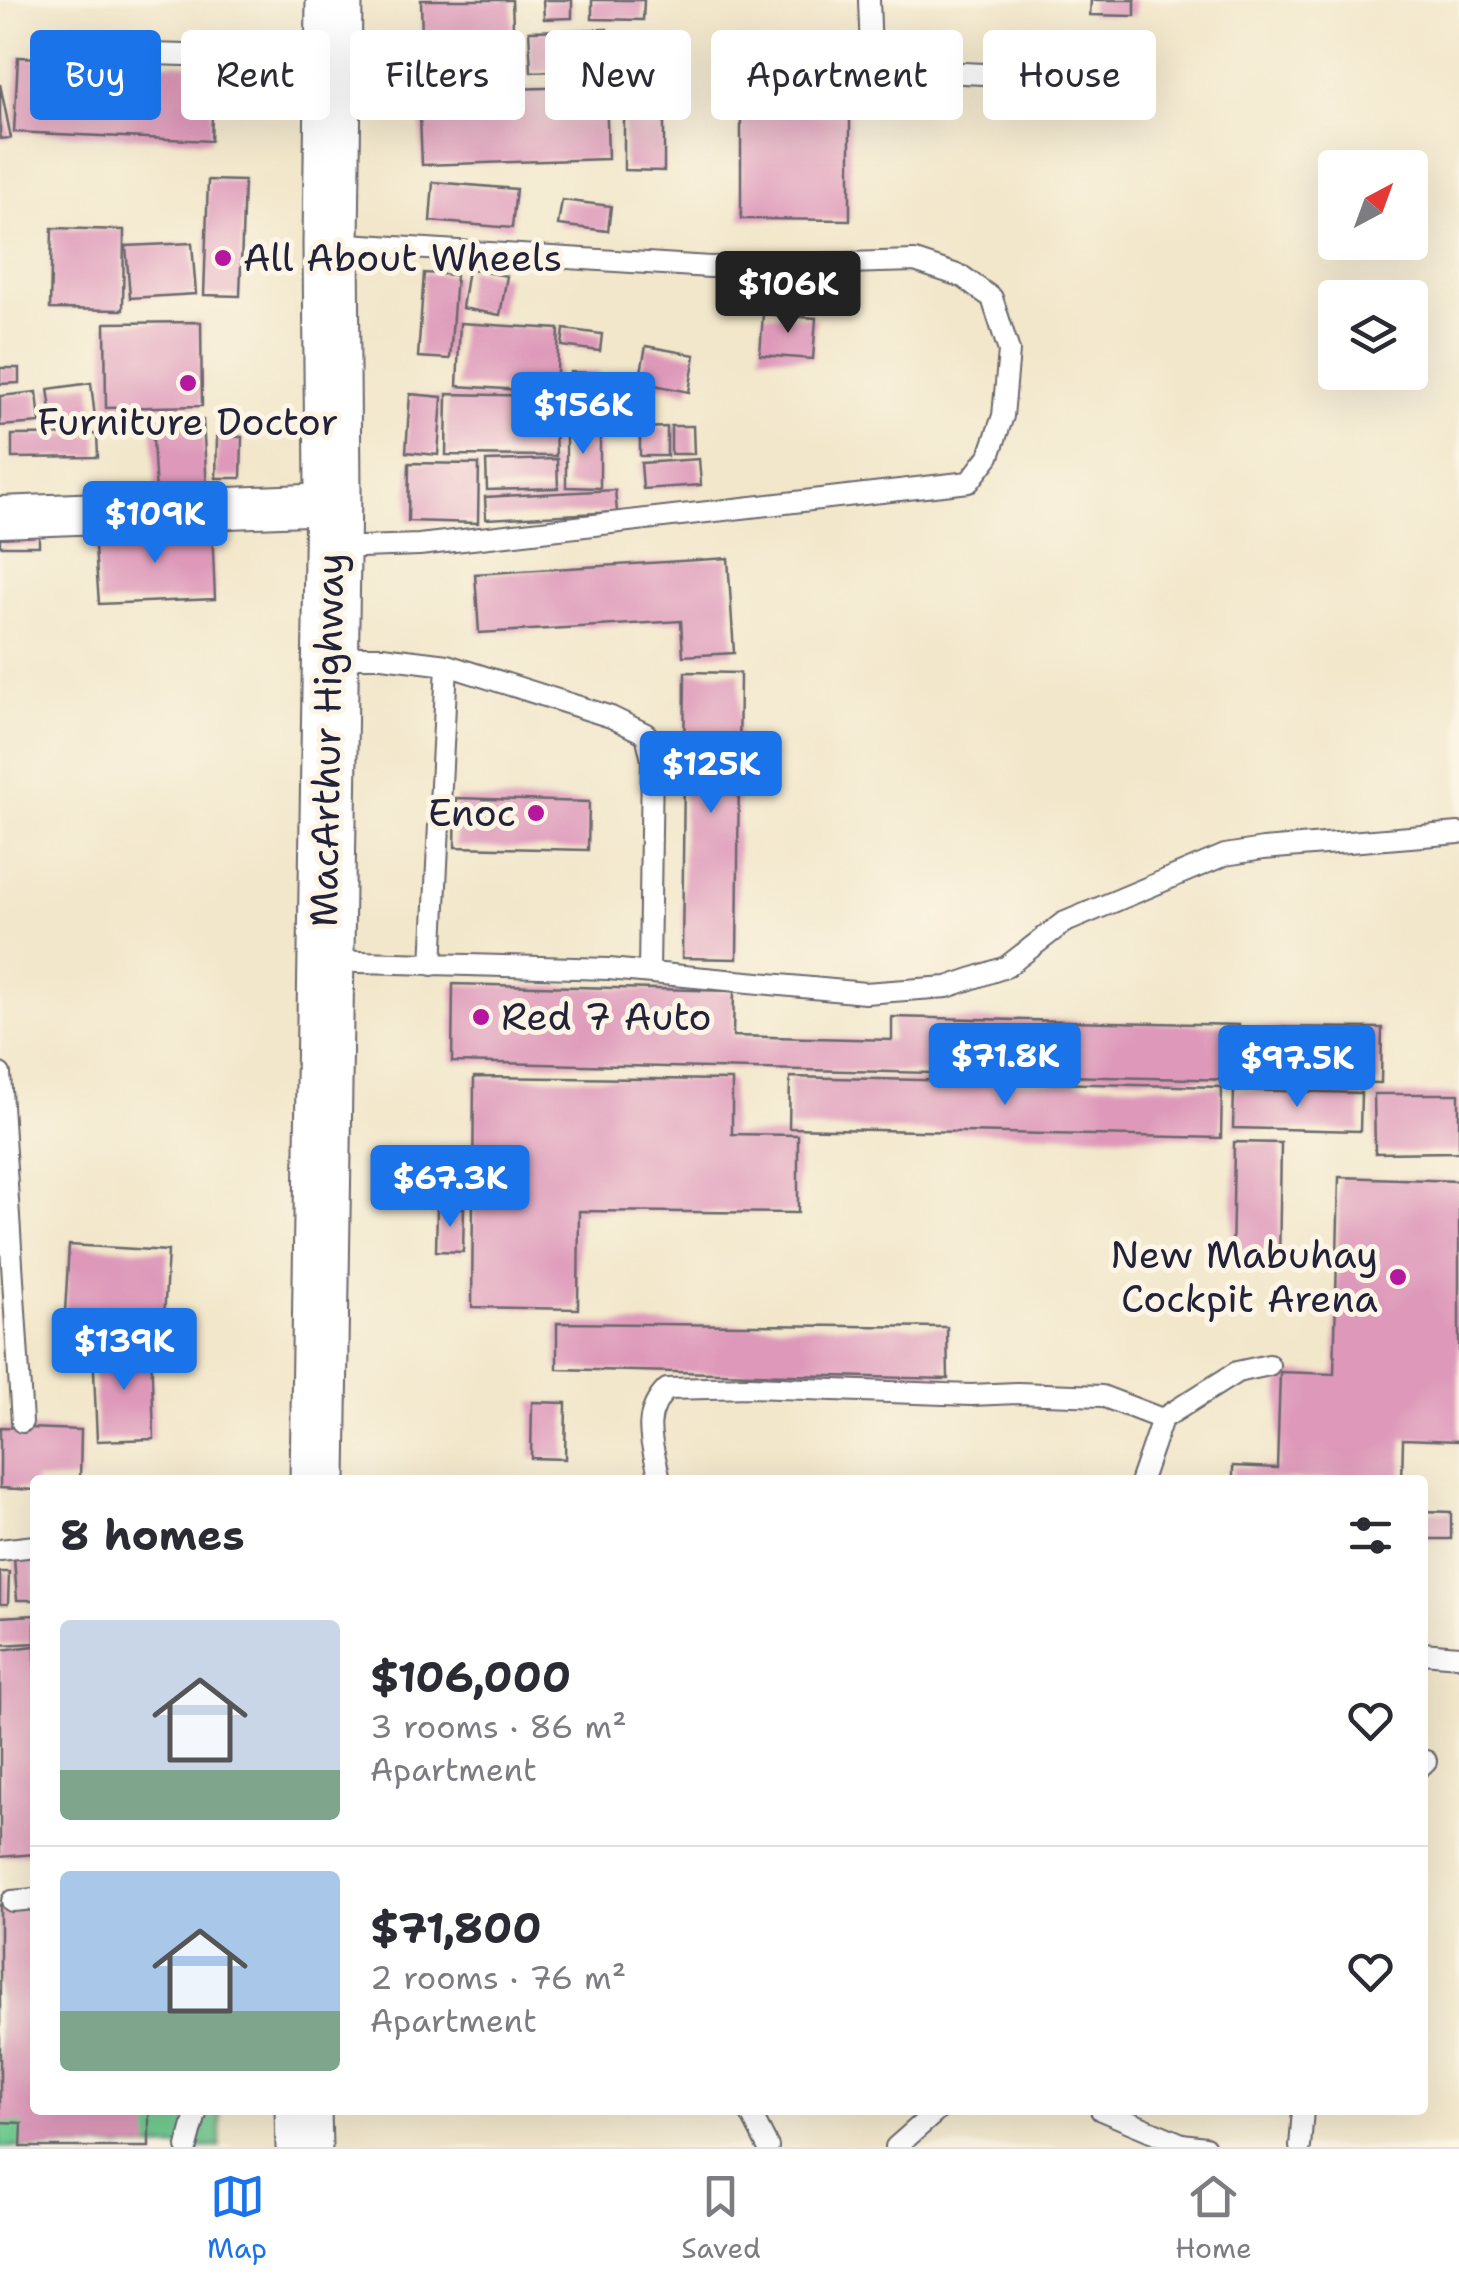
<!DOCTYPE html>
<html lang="en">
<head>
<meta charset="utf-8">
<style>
  :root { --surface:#fff; --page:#f7f7f7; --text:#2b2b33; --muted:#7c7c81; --line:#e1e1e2; --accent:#1a73e8 }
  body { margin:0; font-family:"Shantell Sans",sans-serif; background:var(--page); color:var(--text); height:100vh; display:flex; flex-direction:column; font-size:38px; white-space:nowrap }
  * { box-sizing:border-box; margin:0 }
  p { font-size:32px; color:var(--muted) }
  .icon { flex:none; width:55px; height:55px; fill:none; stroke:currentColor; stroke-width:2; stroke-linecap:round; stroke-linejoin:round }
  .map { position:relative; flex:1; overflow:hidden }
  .drawer { position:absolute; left:30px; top:1475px; width:1398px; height:640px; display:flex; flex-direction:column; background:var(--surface); border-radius:10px; box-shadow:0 10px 40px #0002 }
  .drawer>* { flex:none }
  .guide { position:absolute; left:30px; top:30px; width:1400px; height:90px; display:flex; gap:20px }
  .needle { width:65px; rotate:41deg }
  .tools { position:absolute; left:1318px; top:150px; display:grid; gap:20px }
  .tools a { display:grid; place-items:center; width:110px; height:110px; border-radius:10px; background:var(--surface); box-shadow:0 10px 40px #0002; font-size:50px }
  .price { position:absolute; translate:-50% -85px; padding:0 22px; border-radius:10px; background:var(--accent); color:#fff; font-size:32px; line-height:65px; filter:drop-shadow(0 2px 5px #0008) }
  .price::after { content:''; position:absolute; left:50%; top:60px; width:30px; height:22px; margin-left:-15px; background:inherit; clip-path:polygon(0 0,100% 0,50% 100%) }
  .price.current { background:#222; color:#fff }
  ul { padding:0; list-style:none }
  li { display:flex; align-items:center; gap:30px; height:250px; padding:0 30px }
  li+li { border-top:2px solid var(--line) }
  li span { display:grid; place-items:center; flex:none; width:280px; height:200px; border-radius:10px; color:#555 }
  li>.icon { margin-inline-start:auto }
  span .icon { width:120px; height:120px; fill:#fffc; stroke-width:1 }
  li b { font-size:42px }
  h2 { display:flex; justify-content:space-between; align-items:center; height:120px; padding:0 30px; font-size:42px }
  .pill { padding:0 35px; border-radius:10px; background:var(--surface); box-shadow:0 10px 40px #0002; font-size:35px; line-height:90px }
  .pill.current { background:var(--accent); color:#fff }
  .tab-bar { display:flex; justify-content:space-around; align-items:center; height:140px; border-top:2px solid var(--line); background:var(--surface); font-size:28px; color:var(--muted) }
  .tab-bar a { display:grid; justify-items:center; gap:5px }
  .tab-bar .current { color:var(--accent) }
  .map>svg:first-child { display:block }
  .green { fill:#71ca90; stroke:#4a7666; stroke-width:2.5 }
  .building { fill:#de99ba }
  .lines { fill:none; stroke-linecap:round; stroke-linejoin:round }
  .service-casing { stroke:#6b676d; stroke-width:24 }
  .minor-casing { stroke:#6b676d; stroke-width:44 }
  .trunk-casing { stroke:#6b676d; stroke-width:59 }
  .service { stroke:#fff; stroke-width:20 }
  .minor { stroke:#fff; stroke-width:40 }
  .trunk { stroke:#fff; stroke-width:55 }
  .poi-dot { fill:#b5179e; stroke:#fcf5e5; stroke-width:4 }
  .labels { text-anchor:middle; stroke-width:10; stroke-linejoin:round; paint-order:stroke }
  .poi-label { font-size:38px; fill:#22223b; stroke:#fcf5e5; text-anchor:start }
  .street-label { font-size:38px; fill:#22223b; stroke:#fcf5e5 }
</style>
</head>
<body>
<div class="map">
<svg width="1459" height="2147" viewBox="0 0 1459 2147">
  <rect width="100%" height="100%" fill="#fcf5e5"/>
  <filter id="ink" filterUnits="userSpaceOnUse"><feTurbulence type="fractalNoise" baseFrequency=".01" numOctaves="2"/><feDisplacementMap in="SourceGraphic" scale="20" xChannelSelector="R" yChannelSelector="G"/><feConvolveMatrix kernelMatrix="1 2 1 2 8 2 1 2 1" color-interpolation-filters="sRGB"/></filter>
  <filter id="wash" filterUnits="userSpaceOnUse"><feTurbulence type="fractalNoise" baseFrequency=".0048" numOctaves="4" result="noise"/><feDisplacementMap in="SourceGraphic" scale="40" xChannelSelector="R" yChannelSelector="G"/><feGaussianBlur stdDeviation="2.25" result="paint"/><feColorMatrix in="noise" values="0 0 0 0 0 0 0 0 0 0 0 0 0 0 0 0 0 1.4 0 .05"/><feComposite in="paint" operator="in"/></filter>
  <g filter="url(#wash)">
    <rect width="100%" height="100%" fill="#f2e7cb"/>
    <path class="green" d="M0,1903H35V2110H220V2147H0Z"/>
    <g id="blocks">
      <path class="building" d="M421,0H512L515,78L423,80Z
        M543,0H572V18L544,19Z
        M592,0H644L643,20L592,19Z
        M1091,0H1135V16L1090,15Z
        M607,29L609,69L531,72L529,31Z
        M18,57L214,65L211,141L14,132Z
        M0,84L11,138L0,139Z
        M606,86L608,159L422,165L419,92Z
        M741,99L850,100V220L741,219Z
        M624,119H664V171L624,170Z
        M208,180L244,181L240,296L204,295Z
        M433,182L516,189L512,228L430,221Z
        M562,200L611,206L608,231L558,225Z
        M52,228L124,230L123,310L50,309Z
        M192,243L196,294L130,298L126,246Z
        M468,269L507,276L500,315L462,308Z
        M424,273L456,275L450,359L418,357Z
        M763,314L816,318L813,359L760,355Z
        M201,322L202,406L106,408L105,323Z
        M460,323L559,329L556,392L457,386Z
        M564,329L602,334L600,351L562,346Z
        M646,346L695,355L689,392L639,382Z
        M0,368H19V383L0,384Z
        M570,372L598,373V386L570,385Z
        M91,383L95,418L53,423L48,389Z
        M37,392L40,423L0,426V396Z
        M600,393L626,397L621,423L595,419Z
        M410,394L442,397L438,455L406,452Z
        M447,394L554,396L556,456L446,455Z
        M558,397L592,399L591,419L557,418Z
        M203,420L207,490L156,493L152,423Z
        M566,426L600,427V488L566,487Z
        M671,426H693L694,454H671Z
        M667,427V456H640V428Z
        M97,434L98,457L12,458V435Z
        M217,436L242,437L241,478H216Z
        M557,459L558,488L487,490L486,461Z
        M699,459L701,485L643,489L641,463Z
        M409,463L479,464L478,523L408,521Z
        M615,490L617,512L486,519L485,497Z
        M0,524H39V546H0Z
        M212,527L215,599L99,604L94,533Z
        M728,558L734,653L683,656L681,621L479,633L475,574Z
        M685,672L740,673L737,959L682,958Z
        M456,798L589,802L588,850L455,847Z
        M453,984L734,991L733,1036L892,1040V1017L1239,1025L1238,1080L452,1062Z
        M1244,1027L1382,1028L1381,1083L1244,1081Z
        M474,1077L732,1080V1134L798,1135V1213L579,1211L578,1309L472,1307Z
        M790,1077L1222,1087L1221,1138L789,1128Z
        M1234,1090L1361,1093L1360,1131L1233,1128Z
        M1374,1094H1459V1152L1375,1153Z
        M1234,1142L1281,1143L1279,1267L1232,1266Z
        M1339,1177L1459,1181V1441L1403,1439L1402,1480H1233V1466L1277,1468L1280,1372L1334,1374Z
        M437,1207L464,1208L463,1252L436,1251Z
        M69,1245L168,1251L163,1335L64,1328Z
        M557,1323L947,1327L948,1379L557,1369Z
        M151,1346L154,1439L97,1441L93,1348Z
        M532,1402L566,1403L565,1459L531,1458Z
        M0,1427L81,1430L80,1480H35V1490L0,1488Z
        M1422,1511L1451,1512V1539H1422Z
        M35,1556V1600H17L14,1557Z
        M0,1572H9L8,1604H0Z
        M35,1615V1643L0,1645V1617Z
        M35,1646V1854L0,1857V1650Z
        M35,1904V2110H149V2147H21L22,2123L0,2122V1905Z"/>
    </g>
  </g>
  <g filter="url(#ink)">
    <use href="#blocks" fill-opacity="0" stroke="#6b676d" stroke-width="2.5"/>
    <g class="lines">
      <defs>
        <path id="service" d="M869,0L871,53L881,69L1004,75
          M78,52L331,59
          M332,548L419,545L969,482L989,456L1003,416L1009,351L992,298L963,277L915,261L710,267L333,243
          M334,657H382L447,665L611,717L646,734L652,760L649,972
          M325,961L609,969L865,993L947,987L1006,967L1063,923L1225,855L1263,849L1459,833
          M432,965L447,665
          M0,1074L22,1422
          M660,1480C653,1444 639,1417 667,1389L750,1387L971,1395L1017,1393L1102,1396L1162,1419
          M1141,1480L1162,1419L1237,1372L1269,1365
          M0,1550L35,1546
          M1422,1653L1459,1656
          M1422,1765L1426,1761
          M12,1901L35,1899
          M749,2110L768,2147
          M1101,2110L1182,2144L1205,2147
          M187,2147L197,2110
          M896,2147L938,2110
          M1300,2147L1303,2110"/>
        <path id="minor" d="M0,517L332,504"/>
        <path id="trunk" d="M318,1480L333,490L331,243L334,0
          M303,2110L304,2147"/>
      </defs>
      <use href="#service" class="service-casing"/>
      <use href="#minor" class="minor-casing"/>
      <use href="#trunk" class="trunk-casing"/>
      <use href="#service" class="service"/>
      <use href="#minor" class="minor"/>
      <use href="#trunk" class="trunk"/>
    </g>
  </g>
  <g class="poi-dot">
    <circle cx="223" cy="258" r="10"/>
    <circle cx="188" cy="383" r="10"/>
    <circle cx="536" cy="813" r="10"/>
    <circle cx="481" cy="1017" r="10"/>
    <circle cx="1398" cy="1277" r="10"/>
  </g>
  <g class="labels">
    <g class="poi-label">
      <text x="243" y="271">All About Wheels</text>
      <text x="188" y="435" text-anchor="middle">Furniture Doctor</text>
      <text x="516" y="826" text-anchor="end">Enoc</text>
      <text x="501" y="1030">Red 7 Auto</text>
      <text x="1378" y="1268" text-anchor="end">New Mabuhay<tspan x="1378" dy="44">Cockpit Arena</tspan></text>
    </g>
    <g class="street-label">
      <text transform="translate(327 740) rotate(-89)" y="13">MacArthur Highway</text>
    </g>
  </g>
</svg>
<div class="tools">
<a><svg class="needle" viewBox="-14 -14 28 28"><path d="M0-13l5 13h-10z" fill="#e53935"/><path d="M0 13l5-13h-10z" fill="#7c7c81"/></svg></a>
<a><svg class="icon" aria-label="layers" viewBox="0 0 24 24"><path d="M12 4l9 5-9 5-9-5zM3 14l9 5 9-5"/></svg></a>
</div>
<b class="price current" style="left:788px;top:336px">$106K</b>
<b class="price" style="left:583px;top:457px">$156K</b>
<b class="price" style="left:155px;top:566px">$109K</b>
<b class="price" style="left:711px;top:816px">$125K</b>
<b class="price" style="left:1005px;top:1108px">$71.8K</b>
<b class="price" style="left:1297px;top:1110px">$97.5K</b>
<b class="price" style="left:450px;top:1230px">$67.3K</b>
<b class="price" style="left:124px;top:1393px">$139K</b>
<div class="guide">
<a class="pill current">Buy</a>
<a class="pill">Rent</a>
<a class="pill">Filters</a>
<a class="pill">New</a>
<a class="pill">Apartment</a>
<a class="pill">House</a>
</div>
<section class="drawer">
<h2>8 homes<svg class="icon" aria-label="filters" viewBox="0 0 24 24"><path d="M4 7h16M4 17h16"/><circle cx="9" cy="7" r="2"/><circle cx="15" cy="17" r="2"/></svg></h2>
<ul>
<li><span style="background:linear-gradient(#c9d6e8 75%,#7fa58c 0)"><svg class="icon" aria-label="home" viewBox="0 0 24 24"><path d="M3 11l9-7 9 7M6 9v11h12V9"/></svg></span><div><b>$106,000</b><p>3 rooms · 86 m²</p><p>Apartment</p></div><svg class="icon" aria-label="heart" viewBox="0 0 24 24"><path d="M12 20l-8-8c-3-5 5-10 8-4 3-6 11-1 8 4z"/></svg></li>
<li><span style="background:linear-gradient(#a9c7e8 70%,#7fa58c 0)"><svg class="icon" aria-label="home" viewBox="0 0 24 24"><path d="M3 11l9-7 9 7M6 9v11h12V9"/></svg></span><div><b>$71,800</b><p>2 rooms · 76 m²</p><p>Apartment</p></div><svg class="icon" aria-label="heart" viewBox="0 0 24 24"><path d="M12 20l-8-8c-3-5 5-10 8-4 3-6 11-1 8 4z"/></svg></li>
</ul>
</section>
</div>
<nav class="tab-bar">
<a class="current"><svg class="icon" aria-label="map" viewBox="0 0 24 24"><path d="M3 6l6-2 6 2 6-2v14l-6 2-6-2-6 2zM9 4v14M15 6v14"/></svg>Map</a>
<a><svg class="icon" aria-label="saved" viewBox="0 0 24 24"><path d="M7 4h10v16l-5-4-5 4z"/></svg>Saved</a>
<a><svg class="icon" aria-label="home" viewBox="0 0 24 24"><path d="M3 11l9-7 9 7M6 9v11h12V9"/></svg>Home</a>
</nav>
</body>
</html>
